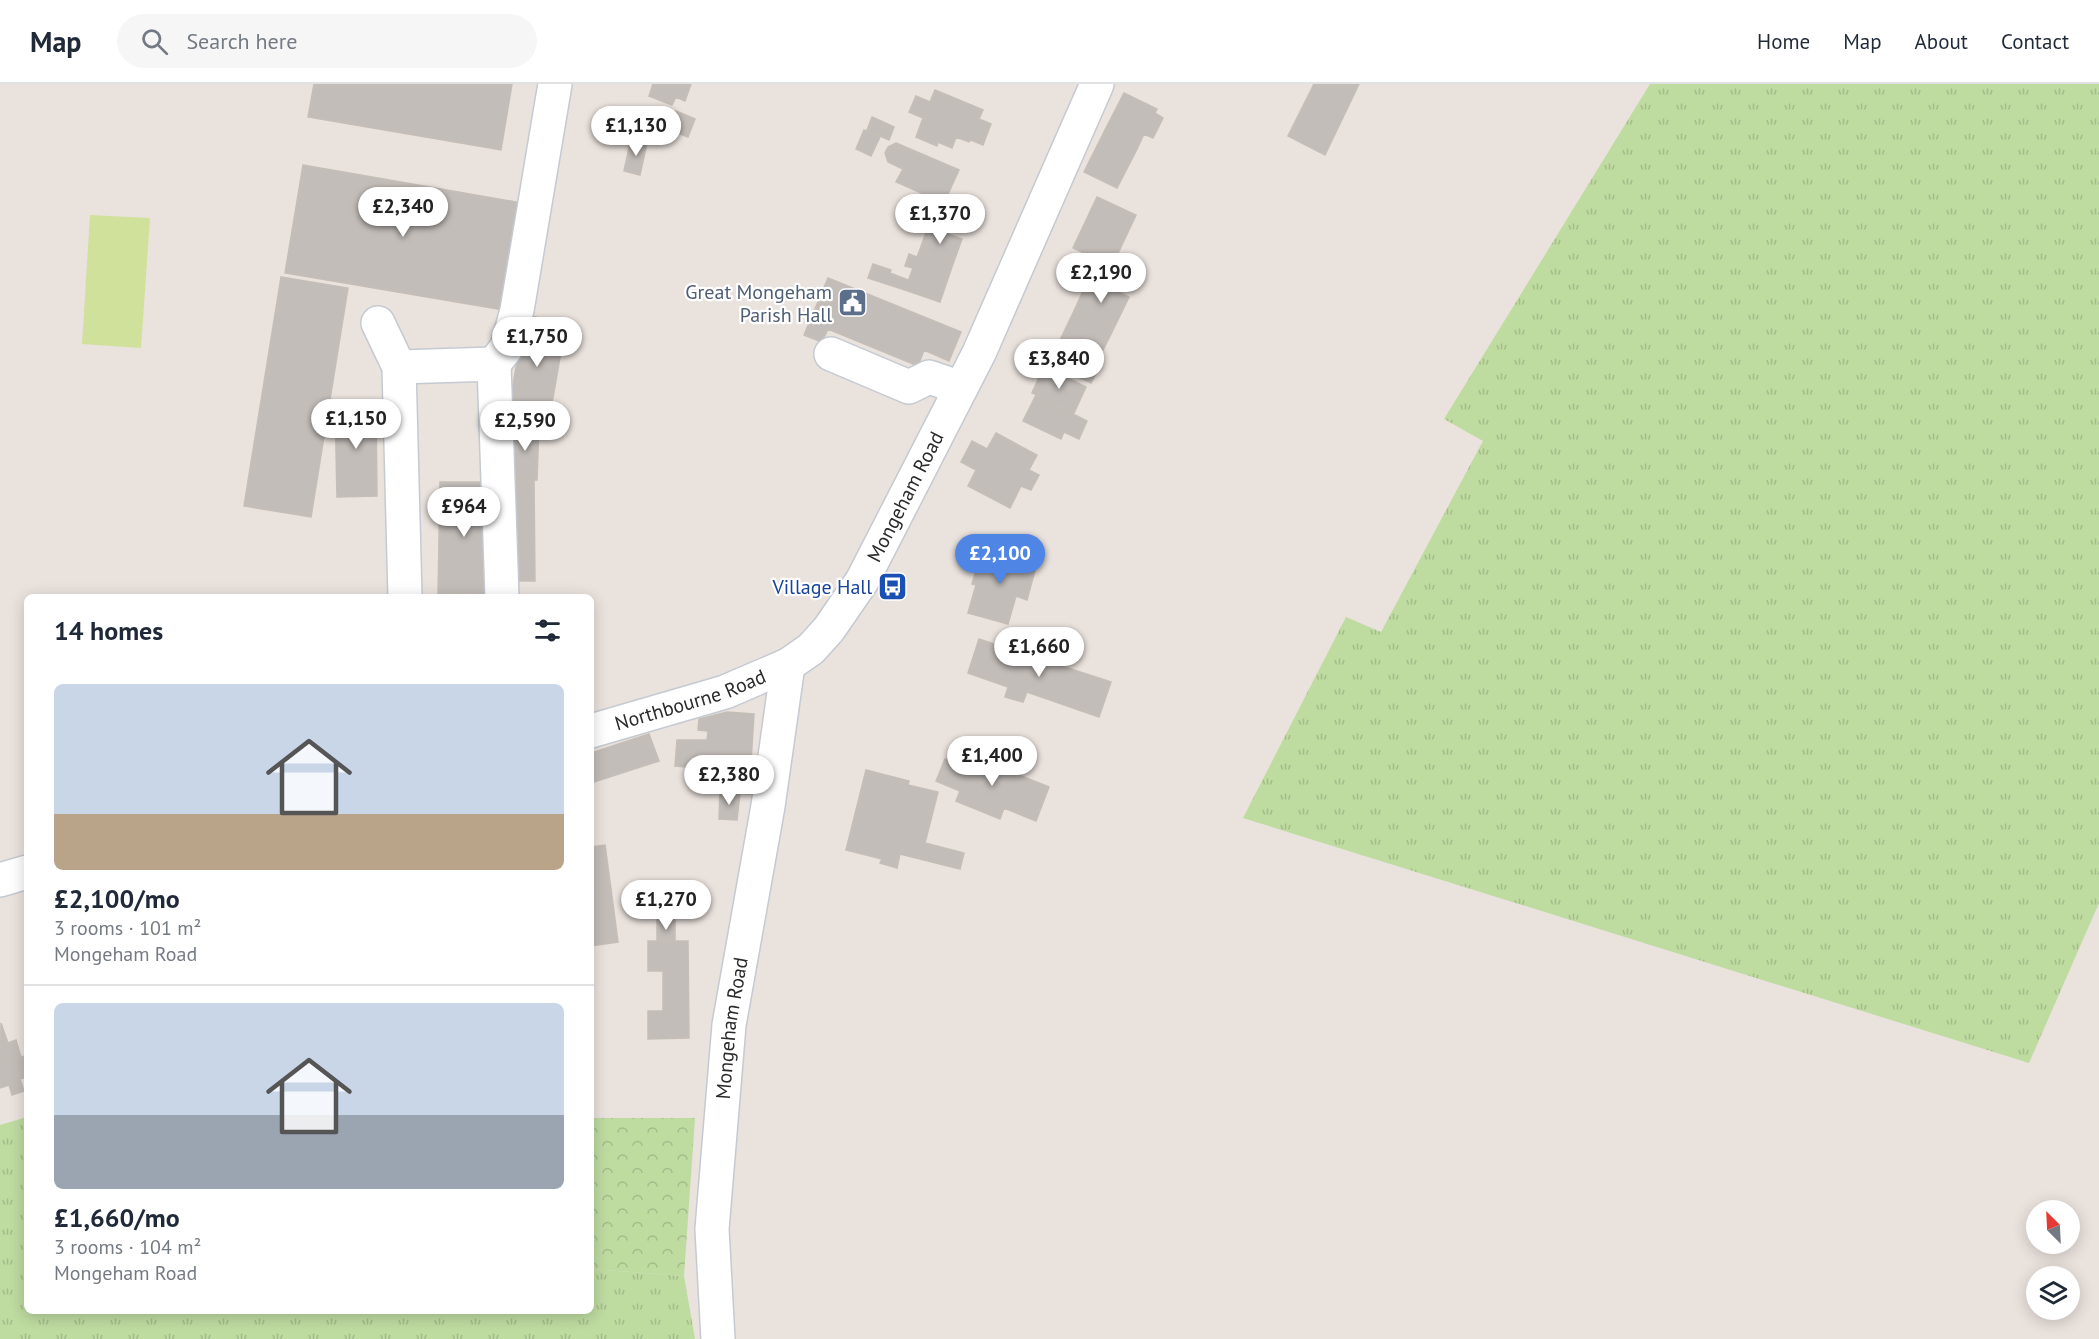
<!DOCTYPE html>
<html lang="en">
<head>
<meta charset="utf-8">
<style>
  :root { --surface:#fff; --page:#f6f6f7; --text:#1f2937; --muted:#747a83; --line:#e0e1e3; --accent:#4f86e6 }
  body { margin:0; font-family:"PT Sans",sans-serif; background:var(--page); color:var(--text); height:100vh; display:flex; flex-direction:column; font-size:22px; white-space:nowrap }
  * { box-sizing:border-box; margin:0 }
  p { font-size:20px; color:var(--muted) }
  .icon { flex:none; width:33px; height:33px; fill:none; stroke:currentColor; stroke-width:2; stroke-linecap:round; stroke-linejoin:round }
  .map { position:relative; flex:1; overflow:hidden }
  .details { position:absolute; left:24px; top:510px; width:570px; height:720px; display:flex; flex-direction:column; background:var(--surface); border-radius:9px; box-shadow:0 3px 15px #0003 }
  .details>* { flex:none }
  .needle { width:39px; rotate:336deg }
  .controls { position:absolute; left:2026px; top:1116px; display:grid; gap:12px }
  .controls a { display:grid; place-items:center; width:54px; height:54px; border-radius:50%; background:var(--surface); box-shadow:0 3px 15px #0003; font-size:30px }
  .price { position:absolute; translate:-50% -51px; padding:0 14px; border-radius:21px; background:#fff; color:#222; font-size:20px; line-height:39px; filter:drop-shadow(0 2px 3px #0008) }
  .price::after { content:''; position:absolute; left:50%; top:36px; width:18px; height:14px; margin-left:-9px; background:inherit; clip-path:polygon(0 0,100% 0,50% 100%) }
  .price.selected { background:var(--accent); color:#fff }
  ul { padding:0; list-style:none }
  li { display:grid; align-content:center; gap:12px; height:318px; padding:0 30px }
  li+li { border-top:2px solid var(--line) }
  li span { display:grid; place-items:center; height:186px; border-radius:9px; color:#555 }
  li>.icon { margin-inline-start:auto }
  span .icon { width:108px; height:108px; fill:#fffc; stroke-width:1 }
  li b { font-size:26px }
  h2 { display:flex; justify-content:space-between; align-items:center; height:72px; padding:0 30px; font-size:26px }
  header { display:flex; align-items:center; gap:36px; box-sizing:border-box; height:84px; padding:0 30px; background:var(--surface); border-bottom:2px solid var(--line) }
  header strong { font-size:28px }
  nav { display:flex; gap:33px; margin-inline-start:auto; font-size:21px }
  .search { width:420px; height:54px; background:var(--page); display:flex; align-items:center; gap:15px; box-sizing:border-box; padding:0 21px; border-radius:33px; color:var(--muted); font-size:22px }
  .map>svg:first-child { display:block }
  .grass { fill:url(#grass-tufts) }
  .forest { fill:url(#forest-crowns) }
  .pitch { fill:#d0e19c }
  .building { fill:#c3bdb9; stroke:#c5beb7; stroke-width:1.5 }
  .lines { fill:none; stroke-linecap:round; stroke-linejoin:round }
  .minor-casing { stroke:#c5cad2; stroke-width:36 }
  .minor { stroke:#fff; stroke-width:33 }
  .labels { text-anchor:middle; stroke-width:4.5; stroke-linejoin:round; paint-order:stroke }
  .service-label { font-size:20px; fill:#4e5e75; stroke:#fff; text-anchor:end }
  .street-label { font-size:20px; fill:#2a2a2a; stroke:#fff }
  .transit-label { font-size:20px; fill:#164399; stroke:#fff; text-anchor:end }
</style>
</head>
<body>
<header>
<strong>Map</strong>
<div class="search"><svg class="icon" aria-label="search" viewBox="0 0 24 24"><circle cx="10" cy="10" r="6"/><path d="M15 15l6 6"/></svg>Search here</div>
<nav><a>Home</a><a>Map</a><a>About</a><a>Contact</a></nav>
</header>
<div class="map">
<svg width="2099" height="1255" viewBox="0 0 2099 1255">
  <defs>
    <pattern id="grass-tufts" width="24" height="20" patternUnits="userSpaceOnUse" patternTransform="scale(1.5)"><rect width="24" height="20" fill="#bedba0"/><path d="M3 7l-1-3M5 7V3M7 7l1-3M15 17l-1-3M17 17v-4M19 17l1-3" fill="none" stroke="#a3bc8a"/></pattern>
    <pattern id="forest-crowns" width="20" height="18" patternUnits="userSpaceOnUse" patternTransform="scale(1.5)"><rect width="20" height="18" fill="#bedba0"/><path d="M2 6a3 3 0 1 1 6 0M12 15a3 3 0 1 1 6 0" fill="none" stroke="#a3bc8a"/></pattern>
  </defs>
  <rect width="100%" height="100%" fill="#eae2dd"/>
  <path class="grass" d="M1650,0H2099V819L2029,979L1243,734L1346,533L1381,548L1483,357L1444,335Z
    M27,1033V1227H591V1185L684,1192L695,1255H0V1041Z"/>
  <path class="forest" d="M591,1034H695L684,1192L591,1185Z"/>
  <path class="pitch" d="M90,131L150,134L141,264L82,260Z"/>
  <path class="building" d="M314,0H512L501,66L308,33Z
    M653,0H691L685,17L676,13L672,21L649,12Z
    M1314,0H1359L1325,71L1288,52Z
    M935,6L983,26L979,35L991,40L983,61L971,56L969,58L956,53L952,64L938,58L937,62L916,53L923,34L909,28L916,12L930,18Z
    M1124,9L1157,25L1155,29L1163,34L1153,54L1144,50L1137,65L1104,48Z
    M676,27L695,35L688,53L670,46Z
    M872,33L894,43L889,56L867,46Z
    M864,46L880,53L871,72L856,65Z
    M1104,48L1137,65L1117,104L1084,88Z
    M631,55L647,59L640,91L624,87Z
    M896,59L959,86L944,119L896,98L903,85L888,78L885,69L888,63Z
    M303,81L522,119L503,226L285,189Z
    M1097,113L1136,131L1112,182L1073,164Z
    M928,143L962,155L953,180L919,168Z
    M919,168L953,180L940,218L905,206L913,184L905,182L909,170L917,173Z
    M873,180L891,186L890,189L908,196L905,206L868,194Z
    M281,193L348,204L311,433L244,422Z
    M828,194L961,248L949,277L924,266L918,282L828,245L822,258L804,251Z
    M1089,194L1129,213L1113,246L1074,227Z
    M1074,227L1113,246L1096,280L1100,282L1091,299L1049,279Z
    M525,231L566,239L549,337L508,330Z
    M1044,282L1086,303L1074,329L1032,309Z
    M1036,311L1087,337L1079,355L1064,348L1061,355L1023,337Z
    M376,320L377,412L337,413L335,321Z
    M513,340H539L537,396L512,395Z
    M996,349L1037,371L1029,386L1039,391L1031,406L1021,402L1010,424L968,402L976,386L961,378L972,357L987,365Z
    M512,395L534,396L535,497H512Z
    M440,398H490L488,510L438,509Z
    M982,464L1037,479L1027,516L1016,512L1008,540L968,529L976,501L972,500Z
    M438,509L488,510V513H438Z
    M979,555L1111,598L1099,633L1027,608L1023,618L1005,613L1008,603L968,589Z
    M727,628L754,630L749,710L696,705L698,684L675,682L677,656H707L708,647L698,646L699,635Z
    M649,650L659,677L591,699V669Z
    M958,667L998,683L1000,679L1011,683L1009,687L1049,703L1036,737L1004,724L1000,735L956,717L960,707L936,697L945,675L954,678Z
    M866,686L909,697L908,701L938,708L925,759L964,769L960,785L900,770L897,784L880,779L882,775L846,766Z
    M720,708L740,709L737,736L719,735Z
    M605,761L611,805L591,808V763Z
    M611,805L618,858L591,862V808Z
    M657,836H675V858L657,857Z
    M648,857H688L689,954L648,955V927H663V887H648Z
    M1,939L8,959L16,956L21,973L14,976L24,1007L12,1011L9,1001L0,1004Z
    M27,971V993L20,995L14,976Z"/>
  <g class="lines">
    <defs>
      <g id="minor">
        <path d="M378,239L399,283L405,513"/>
        <path d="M831,270L909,303L929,293L961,304"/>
        <path d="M494,280L507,263L517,226L555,0"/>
        <path d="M399,283L494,280L502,513"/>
        <path id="s1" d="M591,647L725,608L788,581L811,565L829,545L862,497L979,269L1097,0"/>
        <path d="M0,796L27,788"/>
        <path id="s2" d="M718,1255L712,1145L729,941L768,722L788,581"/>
      </g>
    </defs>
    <use href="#minor" class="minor-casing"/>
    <use href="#minor" class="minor"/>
  </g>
  <defs>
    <symbol id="civic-square" viewBox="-11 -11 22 22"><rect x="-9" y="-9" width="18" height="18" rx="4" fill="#5c6f8a" stroke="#fff"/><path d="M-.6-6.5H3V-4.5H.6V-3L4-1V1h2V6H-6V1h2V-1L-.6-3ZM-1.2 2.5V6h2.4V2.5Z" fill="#fff"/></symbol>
    <symbol id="bus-square" viewBox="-11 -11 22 22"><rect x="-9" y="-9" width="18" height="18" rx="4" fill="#1a4fb4" stroke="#fff"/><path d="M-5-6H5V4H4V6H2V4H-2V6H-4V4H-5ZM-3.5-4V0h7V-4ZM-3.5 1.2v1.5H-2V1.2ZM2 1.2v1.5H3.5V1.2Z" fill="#fff"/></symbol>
  </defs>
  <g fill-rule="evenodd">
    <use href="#civic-square" x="836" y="202" width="33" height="33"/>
    <use href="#bus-square" x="876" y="486" width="33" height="33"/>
  </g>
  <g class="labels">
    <g class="service-label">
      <text x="832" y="215">Great Mongeham<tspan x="832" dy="23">Parish Hall</tspan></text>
    </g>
    <g class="street-label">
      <text dy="7" stroke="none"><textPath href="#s1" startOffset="416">Mongeham Road</textPath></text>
      <text dy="7" stroke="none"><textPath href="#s1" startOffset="104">Northbourne Road</textPath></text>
      <text dy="7" stroke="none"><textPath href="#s2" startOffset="312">Mongeham Road</textPath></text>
    </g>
    <g class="transit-label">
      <text x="872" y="510">Village Hall</text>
    </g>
  </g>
</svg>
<div class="controls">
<a><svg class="needle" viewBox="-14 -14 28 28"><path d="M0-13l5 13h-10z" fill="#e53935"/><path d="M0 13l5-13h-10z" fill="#747a83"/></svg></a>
<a><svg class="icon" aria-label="layers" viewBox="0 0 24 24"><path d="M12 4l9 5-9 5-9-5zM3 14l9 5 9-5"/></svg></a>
</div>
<b class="price" style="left:636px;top:73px">£1,130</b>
<b class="price" style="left:403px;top:154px">£2,340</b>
<b class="price" style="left:940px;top:161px">£1,370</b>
<b class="price" style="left:1101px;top:220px">£2,190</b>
<b class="price" style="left:537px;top:284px">£1,750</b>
<b class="price" style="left:1059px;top:306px">£3,840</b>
<b class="price" style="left:356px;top:366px">£1,150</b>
<b class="price" style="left:525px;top:368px">£2,590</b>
<b class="price" style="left:464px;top:454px">£964</b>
<b class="price selected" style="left:1000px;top:501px">£2,100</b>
<b class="price" style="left:1039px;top:594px">£1,660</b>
<b class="price" style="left:992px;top:703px">£1,400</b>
<b class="price" style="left:729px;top:722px">£2,380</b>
<b class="price" style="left:666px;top:847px">£1,270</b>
<section class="details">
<h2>14 homes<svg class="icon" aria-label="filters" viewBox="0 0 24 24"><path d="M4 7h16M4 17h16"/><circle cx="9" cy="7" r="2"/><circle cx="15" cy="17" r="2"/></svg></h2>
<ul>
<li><span style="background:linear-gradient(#c9d6e8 70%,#b9a48a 0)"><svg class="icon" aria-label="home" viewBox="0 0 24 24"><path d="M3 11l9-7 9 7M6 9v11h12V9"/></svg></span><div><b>£2,100/mo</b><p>3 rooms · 101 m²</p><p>Mongeham Road</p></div></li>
<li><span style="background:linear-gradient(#c9d6e8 60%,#9aa5b1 0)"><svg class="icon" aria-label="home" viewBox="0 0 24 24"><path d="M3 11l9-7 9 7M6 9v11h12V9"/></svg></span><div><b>£1,660/mo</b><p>3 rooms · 104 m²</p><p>Mongeham Road</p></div></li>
</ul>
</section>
</div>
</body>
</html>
